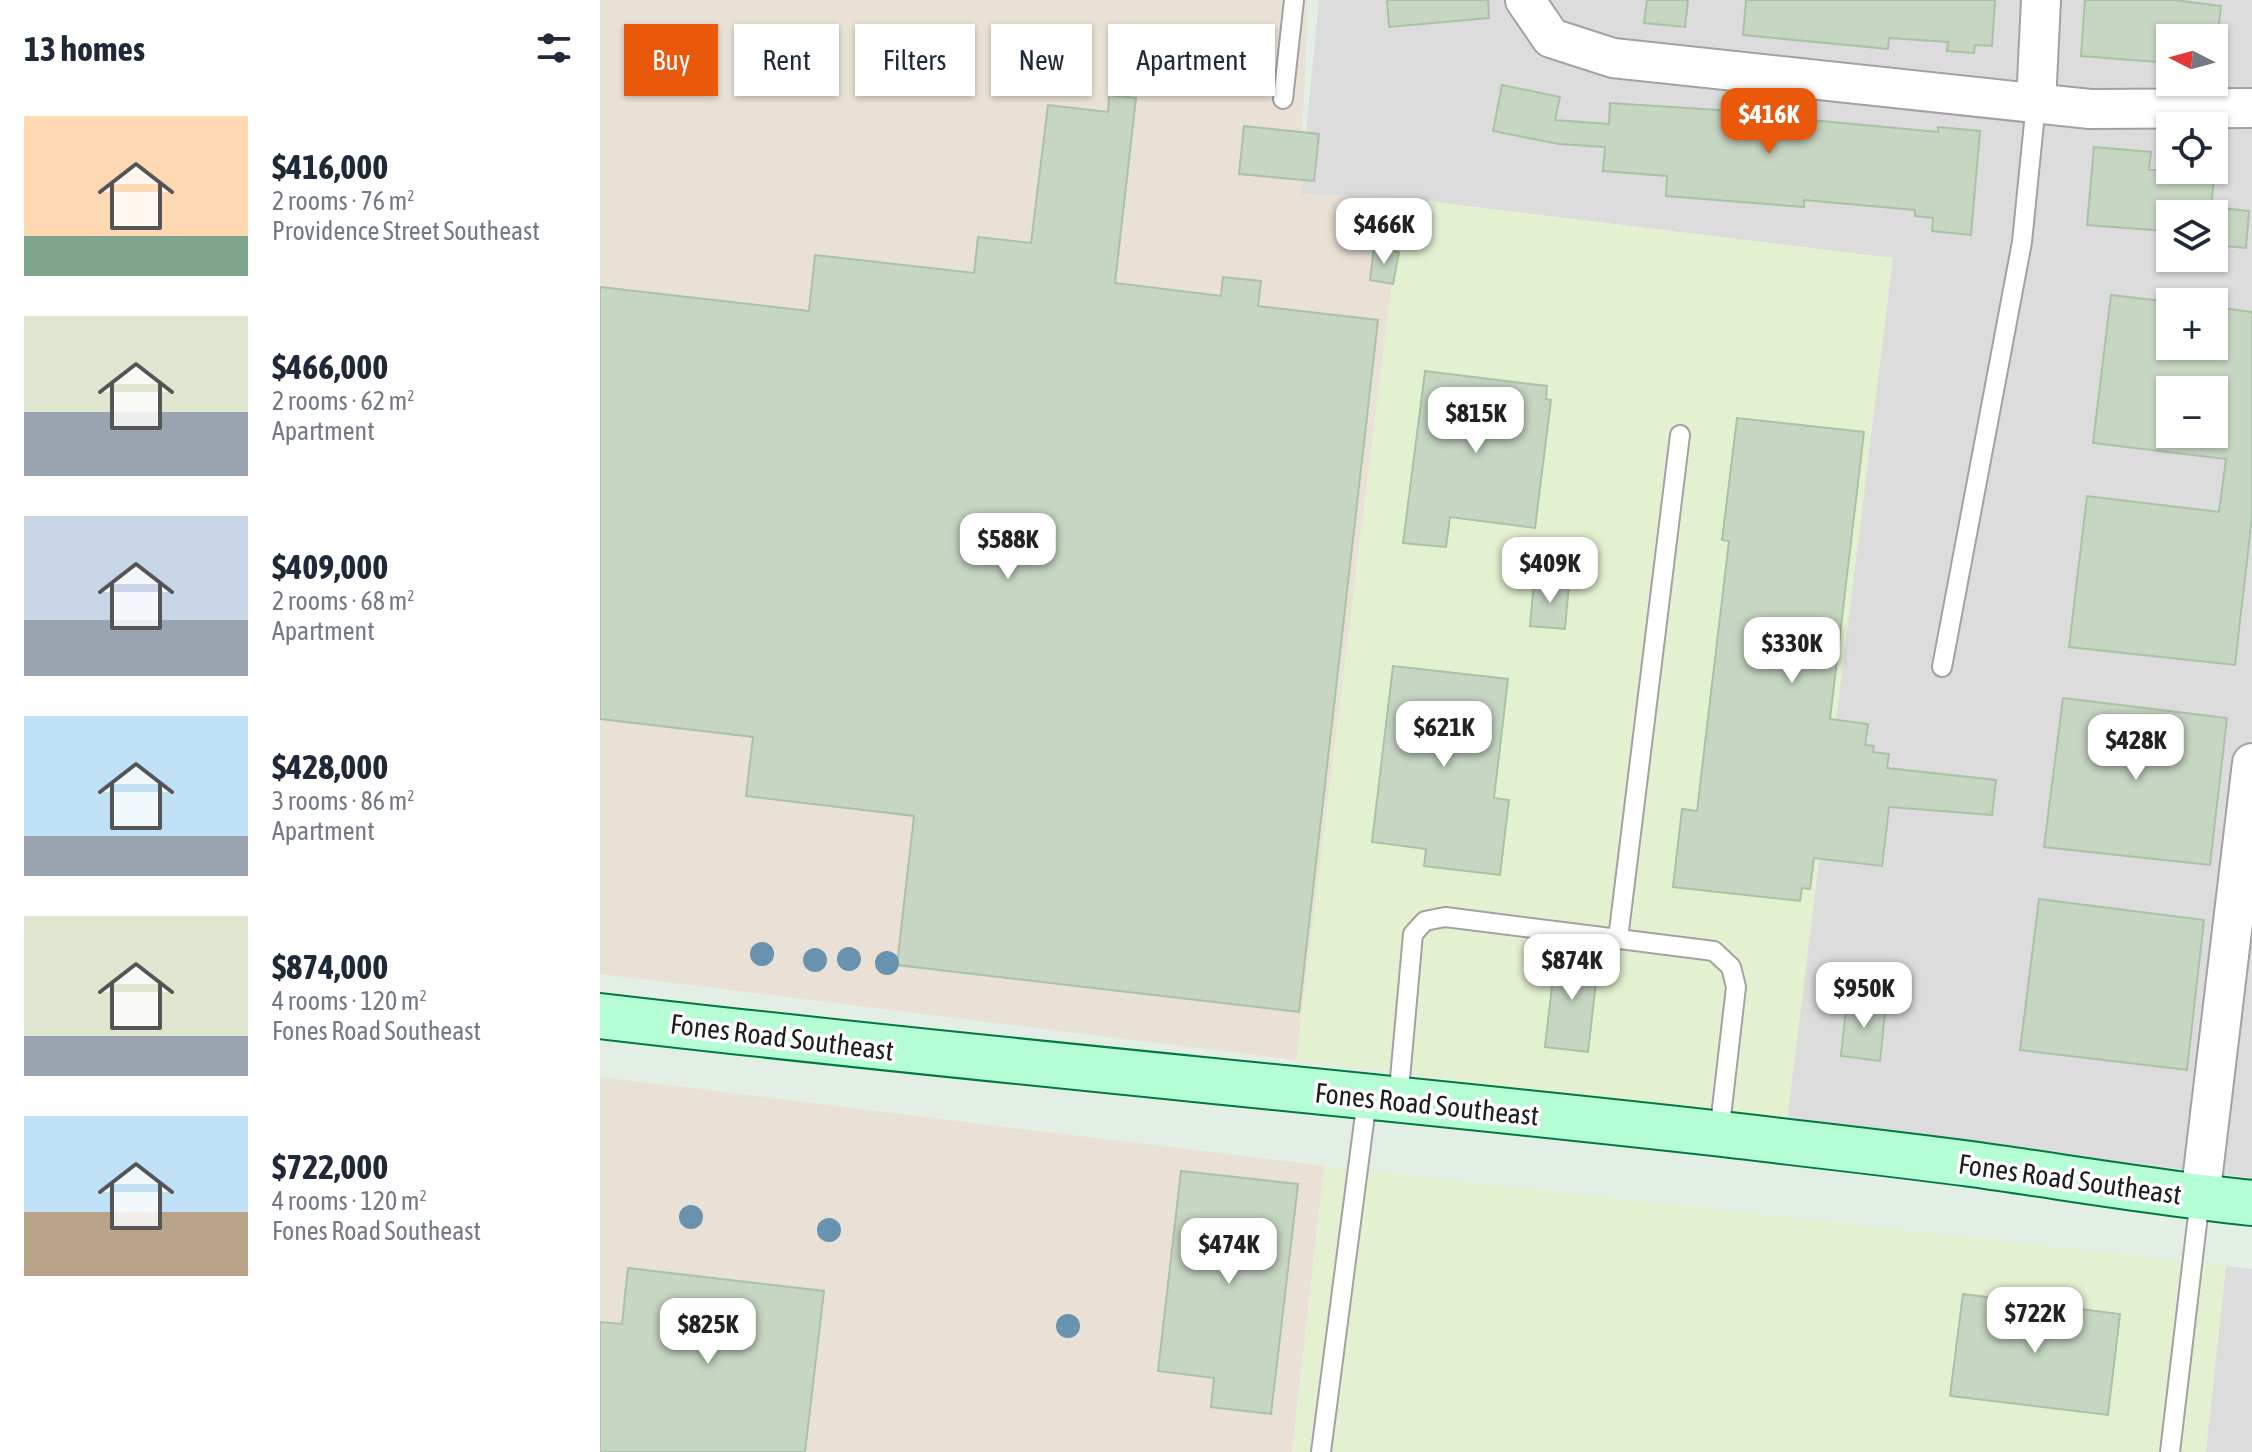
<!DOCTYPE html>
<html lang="en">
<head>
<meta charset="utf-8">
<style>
  :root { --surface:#fff; --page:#f2f2f3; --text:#1f2937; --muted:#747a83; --accent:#ea580c }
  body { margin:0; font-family:"Asap Condensed",sans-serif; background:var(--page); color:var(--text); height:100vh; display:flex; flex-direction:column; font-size:30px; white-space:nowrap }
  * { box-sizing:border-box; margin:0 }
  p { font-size:26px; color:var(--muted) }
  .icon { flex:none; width:44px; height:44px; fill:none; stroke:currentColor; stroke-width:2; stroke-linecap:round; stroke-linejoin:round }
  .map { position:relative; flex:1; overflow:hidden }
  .details { display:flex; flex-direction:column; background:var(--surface); width:600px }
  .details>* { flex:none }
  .top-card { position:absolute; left:24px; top:24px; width:760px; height:72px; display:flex; gap:16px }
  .needle { width:52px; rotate:276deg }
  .controls { position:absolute; left:1556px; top:24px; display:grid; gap:16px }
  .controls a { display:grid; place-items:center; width:72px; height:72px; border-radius:0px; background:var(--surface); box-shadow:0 2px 6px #0004; font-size:40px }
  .price { position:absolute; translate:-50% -68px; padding:0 18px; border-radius:16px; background:#fff; color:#222; font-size:26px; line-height:52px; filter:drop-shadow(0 2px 4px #0008) }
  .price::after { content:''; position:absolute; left:50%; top:48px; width:24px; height:18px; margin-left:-12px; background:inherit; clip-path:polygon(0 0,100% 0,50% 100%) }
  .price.current { background:var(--accent); color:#fff }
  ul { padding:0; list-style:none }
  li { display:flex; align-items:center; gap:24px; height:200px; padding:0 24px }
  li span { display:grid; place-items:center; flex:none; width:224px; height:160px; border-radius:0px; color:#555 }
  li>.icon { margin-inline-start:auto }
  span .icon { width:96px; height:96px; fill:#fffc; stroke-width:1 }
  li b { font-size:34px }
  h2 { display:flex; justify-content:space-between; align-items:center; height:96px; padding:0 24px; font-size:34px }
  .chip { padding:0 28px; border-radius:0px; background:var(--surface); box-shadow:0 2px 6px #0004; font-size:28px; line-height:72px }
  .chip.current { background:var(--accent); color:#fff }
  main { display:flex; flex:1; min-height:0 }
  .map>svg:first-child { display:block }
  .residential { fill:#dbdcdb; fill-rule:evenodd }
  .commercial { fill:#e3f1d1 }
  .industrial { fill:#e9e1d5 }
  .building { fill:#c6d6c3; stroke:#a9c2a5; stroke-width:2; fill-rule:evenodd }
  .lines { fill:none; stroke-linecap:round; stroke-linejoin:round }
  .lane-casing { stroke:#a2a2a2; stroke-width:22 }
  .street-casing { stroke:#a2a2a2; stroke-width:42 }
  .secondary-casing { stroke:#00793f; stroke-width:48 }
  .lane { stroke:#fff; stroke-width:18 }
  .street { stroke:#fff; stroke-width:38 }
  .secondary { stroke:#b4fdd5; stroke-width:44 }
  .tree { fill:#6992ae }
  .labels { text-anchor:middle; stroke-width:7; stroke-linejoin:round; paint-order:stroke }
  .street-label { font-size:28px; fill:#1e1e1e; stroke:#fff }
</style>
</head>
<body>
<main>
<section class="details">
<h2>13 homes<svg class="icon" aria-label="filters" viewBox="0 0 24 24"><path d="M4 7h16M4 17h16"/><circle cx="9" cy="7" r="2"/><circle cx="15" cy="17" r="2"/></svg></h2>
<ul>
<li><span style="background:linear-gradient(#ffd9b3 75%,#7fa58c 0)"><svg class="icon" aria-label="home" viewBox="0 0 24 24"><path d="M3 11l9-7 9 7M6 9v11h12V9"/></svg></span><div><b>$416,000</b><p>2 rooms · 76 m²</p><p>Providence Street Southeast</p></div></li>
<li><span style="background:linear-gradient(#dfe7d0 60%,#9aa5b1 0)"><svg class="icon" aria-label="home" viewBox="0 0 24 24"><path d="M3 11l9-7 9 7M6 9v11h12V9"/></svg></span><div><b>$466,000</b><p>2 rooms · 62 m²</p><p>Apartment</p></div></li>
<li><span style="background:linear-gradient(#c9d6e8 65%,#9aa5b1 0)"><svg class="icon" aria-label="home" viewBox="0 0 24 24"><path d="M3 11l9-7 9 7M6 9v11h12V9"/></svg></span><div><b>$409,000</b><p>2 rooms · 68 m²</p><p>Apartment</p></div></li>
<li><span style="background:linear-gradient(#bfe0f5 75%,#9aa5b1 0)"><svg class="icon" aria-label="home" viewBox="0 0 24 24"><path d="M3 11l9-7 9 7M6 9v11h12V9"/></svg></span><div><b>$428,000</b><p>3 rooms · 86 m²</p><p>Apartment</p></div></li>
<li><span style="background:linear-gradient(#dfe7d0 75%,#9aa5b1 0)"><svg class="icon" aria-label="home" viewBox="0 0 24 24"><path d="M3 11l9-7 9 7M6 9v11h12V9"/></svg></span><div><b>$874,000</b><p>4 rooms · 120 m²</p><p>Fones Road Southeast</p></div></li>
<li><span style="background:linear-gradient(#bfe0f5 60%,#b9a48a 0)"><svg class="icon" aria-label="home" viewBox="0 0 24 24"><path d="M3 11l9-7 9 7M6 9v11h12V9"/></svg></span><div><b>$722,000</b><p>4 rooms · 120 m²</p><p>Fones Road Southeast</p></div></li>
</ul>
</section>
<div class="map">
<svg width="1652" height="1452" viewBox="0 0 1652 1452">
  <rect width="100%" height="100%" fill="#e3efe4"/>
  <path class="residential" d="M719,0H1652V1178L1187,1121L1292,258L802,198L700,194ZM1570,38H1614V82H1570ZM1570,126H1614V170H1570ZM1570,214H1614V258H1570ZM1570,302H1614V346H1570ZM1570,390H1614V434H1570Z
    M1626,1266L1652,1269V1452H1606Z"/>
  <path class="commercial" d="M802,198L1293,258L1187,1121L696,1060Z
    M724,1166L1626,1266L1605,1452H693Z"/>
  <path class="industrial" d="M0,0H708L700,194L802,198L696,1060L0,974Z
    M0,1077L724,1166L692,1452H0Z"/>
  <path class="building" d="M787,0H888L889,18L789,27Z
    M1047,0H1088L1085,27L1044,23Z
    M1146,0H1395L1392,46L1375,45L1374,53L1347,51L1348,42L1289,38L1288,49L1143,35Z
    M1485,0H1575L1621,6L1617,43L1614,38H1570V63L1481,56Z
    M902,85L960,97L955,120L1009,124L1010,103L1212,116L1211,120L1338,132V127L1380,131L1371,235L1332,231L1333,218L1315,216V210L1204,200V207L1066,196L1067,176L1003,171L1005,147L959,144L893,131Z
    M509,95L536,98L515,283L621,296L623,277L661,281L658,306L778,320L699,1012L297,965L314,816L146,796L153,737L0,719V287L209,311L215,255L374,273L378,237L431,243L448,105L508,112Z
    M644,126L719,134L714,181L639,174Z
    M1494,147L1551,152L1549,170H1615L1611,207L1649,211L1646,248L1614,245V214H1570V241H1565L1566,231L1487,225Z
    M774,248L799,252L793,284L770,280Z
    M1511,295L1570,302V346H1614V307L1652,312V516L1635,665L1469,647L1487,496L1619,512L1626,459L1493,443ZM1570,390H1614V434H1570Z
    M825,371L947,386L946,399L951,400L935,528L850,517L846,547L803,543Z
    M1137,418L1264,432L1230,719L1268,724L1265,745L1274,746L1273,752L1289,754L1287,768L1396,780L1392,815L1289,807L1282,866L1214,858L1210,889L1202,888L1200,901L1073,887L1082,809L1097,811L1129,541L1122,540Z
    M934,581L969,584L965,629L930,626Z
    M793,666L908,679L894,798L909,800L900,875L824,866L826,849L772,842Z
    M1463,698L1627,718L1610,865L1444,847Z
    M1439,899L1604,920L1587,1070L1420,1050Z
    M956,951L999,956L988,1052L945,1047Z
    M1247,999L1286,1004L1280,1061L1241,1056Z
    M581,1171L698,1184L671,1414L611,1407L614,1378L558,1371Z
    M28,1268L224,1291L205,1452H0V1322L22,1324Z
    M1363,1294L1520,1314L1508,1415L1350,1396Z"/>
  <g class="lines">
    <defs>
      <path id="lane" d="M683,99L694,0
        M1342,667L1422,242L1436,103
        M1018,939L1080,435
        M798,1101L813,934L825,921L845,917L1114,951L1131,967L1136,987L1119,1134
        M721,1452L767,1099
        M1570,1452L1600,1198"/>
      <path id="street" d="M925,0L951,38L1013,58L1490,109L1652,108
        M1436,103L1441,0
        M1600,1198L1652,763"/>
      <path id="secondary" d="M0,1016C374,1060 748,1092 1122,1134C1205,1144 1288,1153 1371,1164C1464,1177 1558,1193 1652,1203"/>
    </defs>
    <use href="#lane" class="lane-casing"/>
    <use href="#street" class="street-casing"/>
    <use href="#secondary" class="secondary-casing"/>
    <use href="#lane" class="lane"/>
    <use href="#street" class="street"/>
    <use href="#secondary" class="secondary"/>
  </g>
  <g class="tree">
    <circle cx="162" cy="954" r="12"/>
    <circle cx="249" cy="959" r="12"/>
    <circle cx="215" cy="960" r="12"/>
    <circle cx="287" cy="963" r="12"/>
    <circle cx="91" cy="1217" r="12"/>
    <circle cx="229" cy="1230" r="12"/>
    <circle cx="468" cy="1326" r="12"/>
  </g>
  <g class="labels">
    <g class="street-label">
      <text transform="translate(182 1037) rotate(7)" y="10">Fones Road Southeast</text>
      <text transform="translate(827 1104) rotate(6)" y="10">Fones Road Southeast</text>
      <text transform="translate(1470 1179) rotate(8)" y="10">Fones Road Southeast</text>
    </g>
  </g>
</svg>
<div class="controls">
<a><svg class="needle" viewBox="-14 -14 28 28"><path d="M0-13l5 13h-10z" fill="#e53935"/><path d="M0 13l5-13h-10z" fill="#747a83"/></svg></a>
<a><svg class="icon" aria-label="locate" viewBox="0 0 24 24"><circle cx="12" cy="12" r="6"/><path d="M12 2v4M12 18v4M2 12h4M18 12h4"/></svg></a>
<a><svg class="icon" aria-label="layers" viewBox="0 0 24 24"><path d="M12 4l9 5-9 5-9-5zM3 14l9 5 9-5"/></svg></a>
<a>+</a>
<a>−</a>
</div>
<b class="price current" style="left:1169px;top:156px">$416K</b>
<b class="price" style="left:784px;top:266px">$466K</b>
<b class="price" style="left:876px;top:455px">$815K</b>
<b class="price" style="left:408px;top:581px">$588K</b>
<b class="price" style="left:950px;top:605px">$409K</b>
<b class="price" style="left:1192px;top:685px">$330K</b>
<b class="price" style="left:844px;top:769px">$621K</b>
<b class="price" style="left:1536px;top:782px">$428K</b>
<b class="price" style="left:972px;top:1002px">$874K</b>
<b class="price" style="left:1264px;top:1030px">$950K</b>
<b class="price" style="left:629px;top:1286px">$474K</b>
<b class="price" style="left:1435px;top:1355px">$722K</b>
<b class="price" style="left:108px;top:1366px">$825K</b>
<div class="top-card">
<a class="chip current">Buy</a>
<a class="chip">Rent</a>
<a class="chip">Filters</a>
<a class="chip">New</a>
<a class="chip">Apartment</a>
</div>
</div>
</main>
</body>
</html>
